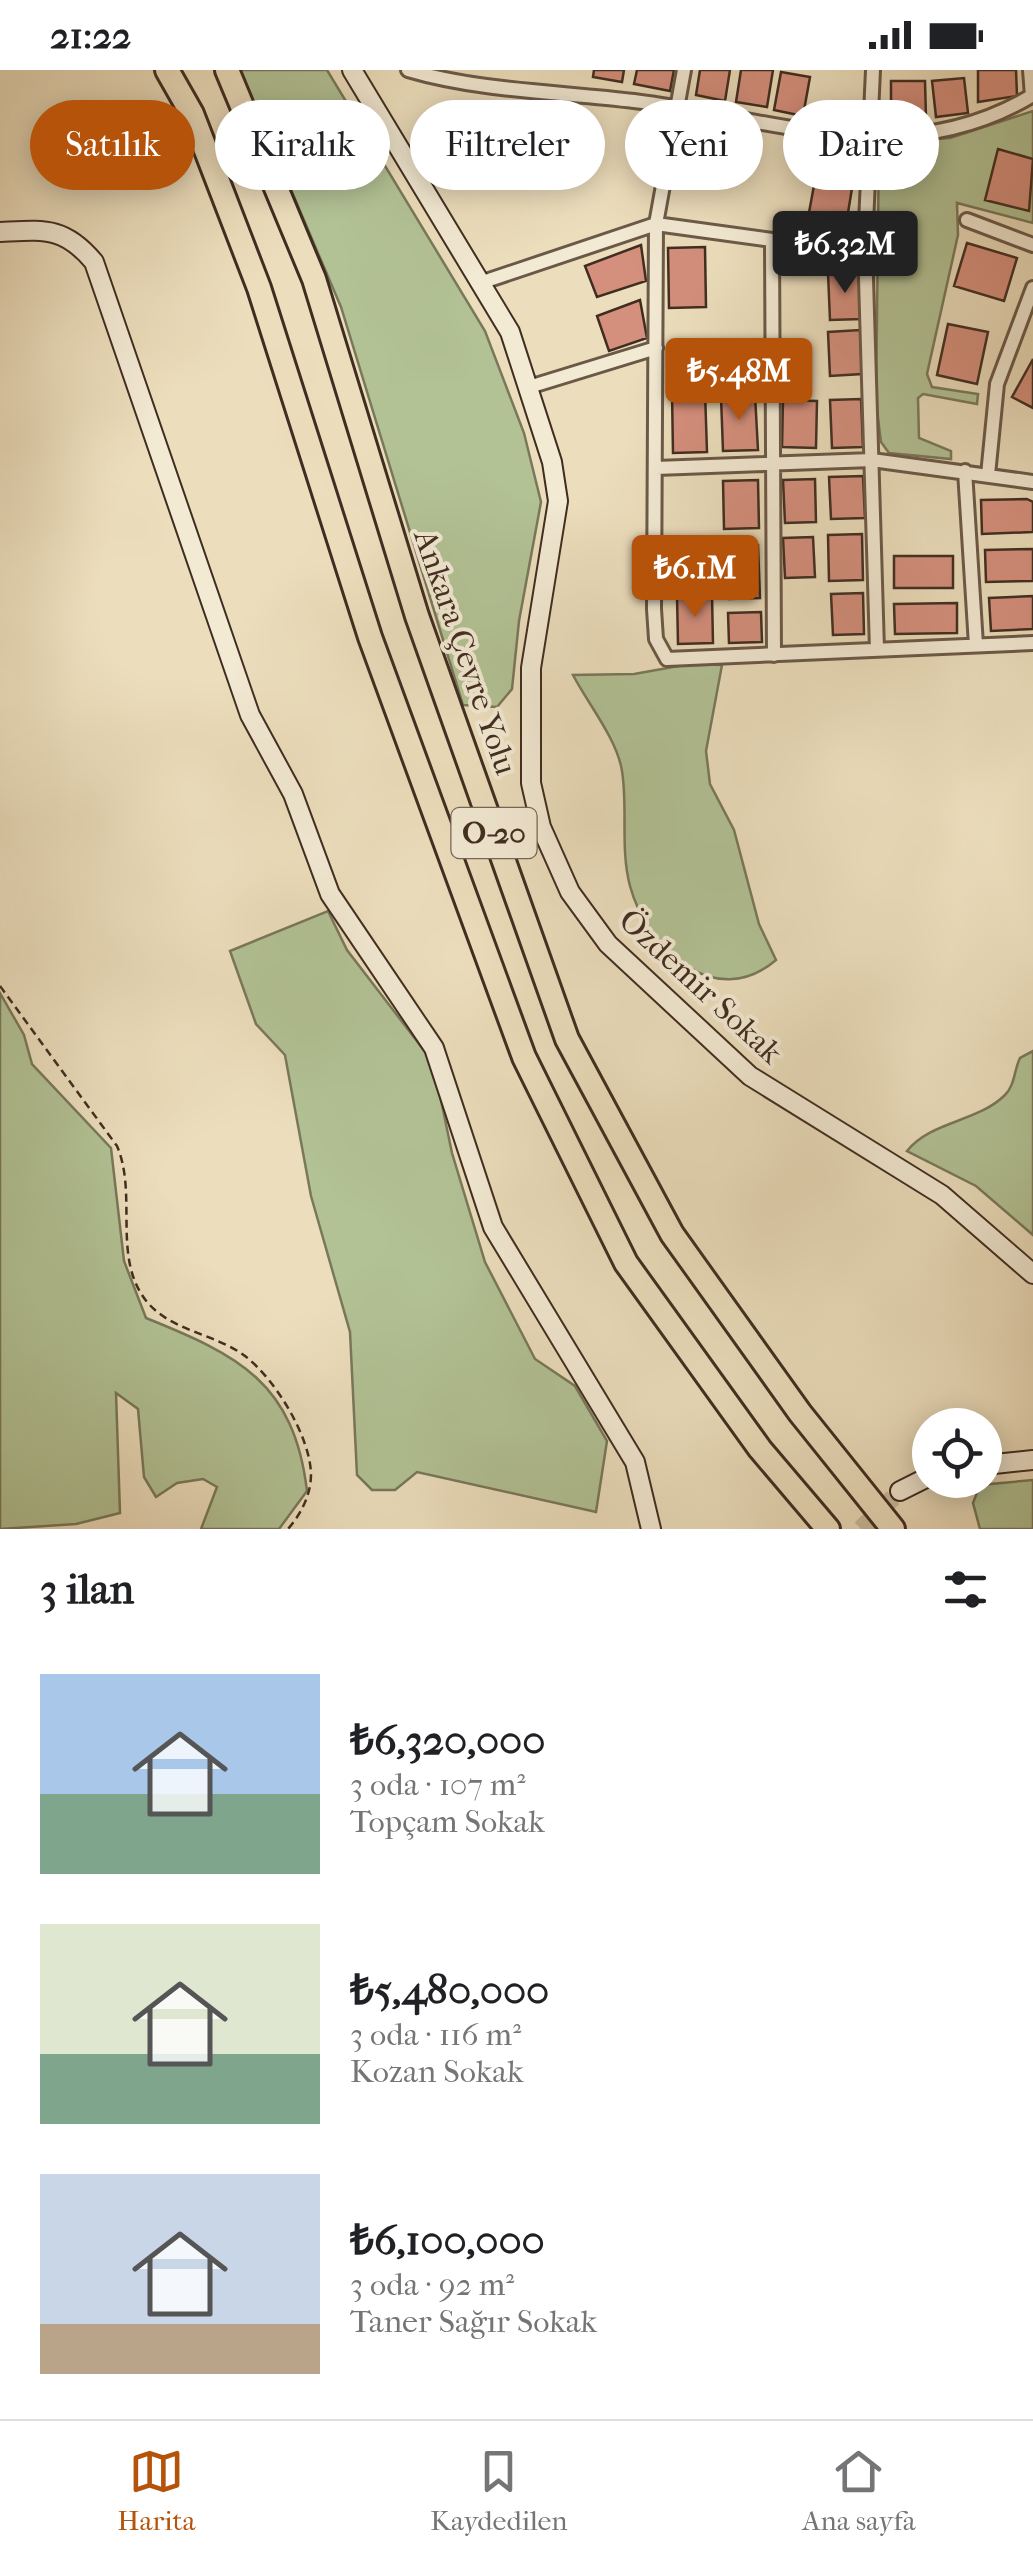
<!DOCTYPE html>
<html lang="tr">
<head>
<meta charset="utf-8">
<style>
  :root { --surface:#fff; --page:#f2f2f2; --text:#202124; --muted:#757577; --line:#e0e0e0; --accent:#b45309 }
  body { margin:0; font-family:"IM FELL French Canon",serif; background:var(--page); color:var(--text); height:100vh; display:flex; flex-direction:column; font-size:38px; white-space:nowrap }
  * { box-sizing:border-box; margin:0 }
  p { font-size:32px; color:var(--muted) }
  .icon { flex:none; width:55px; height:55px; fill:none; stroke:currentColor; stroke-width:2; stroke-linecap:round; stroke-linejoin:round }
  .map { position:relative; height:1459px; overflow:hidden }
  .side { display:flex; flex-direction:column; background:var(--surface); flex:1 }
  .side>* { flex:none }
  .guide { position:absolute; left:30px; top:30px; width:975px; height:90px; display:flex; gap:20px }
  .controls { position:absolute; left:912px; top:1338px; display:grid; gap:20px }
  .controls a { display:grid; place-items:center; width:90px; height:90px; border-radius:50%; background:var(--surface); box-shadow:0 5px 25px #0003; font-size:50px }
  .price { position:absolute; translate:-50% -85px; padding:0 22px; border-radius:10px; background:var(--accent); color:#fff; font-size:32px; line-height:65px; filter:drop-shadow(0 2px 5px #0008) }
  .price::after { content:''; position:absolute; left:50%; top:60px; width:30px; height:22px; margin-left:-15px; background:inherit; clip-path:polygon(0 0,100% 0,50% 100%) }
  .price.current { background:#222; color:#fff }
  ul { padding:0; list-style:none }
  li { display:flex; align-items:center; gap:30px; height:250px; padding:0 40px }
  li span { display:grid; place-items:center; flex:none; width:280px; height:200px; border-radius:0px; color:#555 }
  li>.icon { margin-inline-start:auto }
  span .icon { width:120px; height:120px; fill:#fffc; stroke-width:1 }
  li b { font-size:42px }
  h2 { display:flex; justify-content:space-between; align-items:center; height:120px; padding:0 40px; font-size:42px }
  .pill { padding:0 35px; border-radius:45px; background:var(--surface); box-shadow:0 5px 25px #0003; font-size:35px; line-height:90px }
  .pill.current { background:var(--accent); color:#fff }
  .status { display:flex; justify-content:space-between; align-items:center; height:70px; padding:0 50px; background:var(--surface); direction:ltr }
  .status svg { height:28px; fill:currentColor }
  .tabs { display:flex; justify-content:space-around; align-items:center; height:140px; border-top:2px solid var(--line); background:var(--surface); font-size:28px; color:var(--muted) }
  .tabs a { display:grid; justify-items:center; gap:5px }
  .tabs .current { color:var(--accent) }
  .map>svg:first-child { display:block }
  .green { fill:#b2c295; stroke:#79785b; stroke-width:2.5 }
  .building { fill:#d58f7d; stroke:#402d21; stroke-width:2.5 }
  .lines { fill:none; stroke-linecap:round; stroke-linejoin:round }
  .secondary-tunnel { stroke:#cabb9e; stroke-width:18; stroke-dasharray:18 9; stroke-linecap:butt }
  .street-casing { stroke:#6b5948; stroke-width:18 }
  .secondary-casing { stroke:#402d21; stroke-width:22 }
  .highway-casing { stroke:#402d21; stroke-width:28 }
  .path { stroke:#402d21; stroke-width:2.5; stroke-dasharray:8 5; stroke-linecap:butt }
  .street { stroke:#f3ead4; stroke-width:12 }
  .secondary { stroke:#f3ead4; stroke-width:18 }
  .highway { stroke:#ecdebd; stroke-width:22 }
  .labels { text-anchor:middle; stroke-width:8; stroke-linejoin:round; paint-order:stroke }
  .shield { fill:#f3ead4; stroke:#766657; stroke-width:2.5 }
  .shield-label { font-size:30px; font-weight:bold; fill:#402d21 }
  .street-label { font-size:32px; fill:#402d21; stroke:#f3ead4 }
</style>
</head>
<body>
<div class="status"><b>21:22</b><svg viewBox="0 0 49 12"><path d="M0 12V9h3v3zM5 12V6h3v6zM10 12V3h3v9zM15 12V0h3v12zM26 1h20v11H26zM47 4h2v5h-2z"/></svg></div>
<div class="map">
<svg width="1033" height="1459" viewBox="0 0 1033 1459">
  <rect width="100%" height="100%" fill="#ecdebd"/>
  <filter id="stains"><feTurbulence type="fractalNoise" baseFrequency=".002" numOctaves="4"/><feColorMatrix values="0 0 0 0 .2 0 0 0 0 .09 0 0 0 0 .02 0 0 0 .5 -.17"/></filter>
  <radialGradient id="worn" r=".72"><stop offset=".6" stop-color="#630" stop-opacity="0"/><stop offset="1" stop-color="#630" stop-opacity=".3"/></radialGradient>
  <path class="green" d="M240,0H327L485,261L524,363L541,432L519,551L512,619L497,637L463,635L341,237Z
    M1033,41V153L957,133L958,165L927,304L932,317L978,324L977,334L923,324L918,328L919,368L951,381V389L889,383L881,372L876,333L879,73L950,68Z
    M690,594L722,595L706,681L710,714L734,760L759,854L776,890C715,942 647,879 630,816C620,778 628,738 622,701C617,669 588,634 573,605L634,604Z
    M328,841L347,880L433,992L452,1083L485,1192L535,1289L575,1316L607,1371L596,1442L417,1402L395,1420H372L357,1405L350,1262L311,1126L285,985L256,954L230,881Z
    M0,923L24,965L32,994L111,1078L124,1191L146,1248C238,1285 294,1312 307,1421L279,1459H201L217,1417L203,1409L177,1413L156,1427L144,1407L138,1339L116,1323L120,1443L76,1454L0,1459Z
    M1033,981V1165L976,1116L907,1081C931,1051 978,1052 1005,1025C1015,1015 1014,1000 1020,988Z
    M1033,1410V1459H980L973,1433L980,1415Z"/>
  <path class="building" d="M594,0H624L622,12L593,7Z
    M637,0H674L670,21L634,14Z
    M700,0H730L725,31L696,25Z
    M741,0H773L767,37L736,32Z
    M978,0H1016L1017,26L978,32Z
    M781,2L810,7L803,46L774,40Z
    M964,8L968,43L936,47L932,11Z
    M891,11H925L926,48H891Z
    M998,79L1033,89L1029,141L985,130Z
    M817,99L854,106L846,155L808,148Z
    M967,173L1017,188L1004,231L954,216Z
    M641,175L646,211L597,227L585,196Z
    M705,177L706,237L669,238L668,178Z
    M861,202L862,249L830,250L828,203Z
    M640,230L647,268L609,281L597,246Z
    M948,254L988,262L977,314L937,305Z
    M860,260L862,304L830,306L828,262Z
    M1033,289V338L1012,327Z
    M705,321L707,382L673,383L672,322Z
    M755,325L758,380L723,381L721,327Z
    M861,329L863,377L832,378L830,330Z
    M783,330L817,331L816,378L782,377Z
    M863,406L865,448L831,449L829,407Z
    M815,409L816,452L785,453L783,410Z
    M758,410L759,458L724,459L723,411Z
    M1027,429L1033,432V462L982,464L981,430Z
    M862,464L863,510L829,511L828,465Z
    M813,467L815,507L785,508L783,468Z
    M758,475L760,528L729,529L727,476Z
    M1033,479V511L986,512L985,480Z
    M894,486H953V518H894Z
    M863,523L864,564L833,565L831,524Z
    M712,525L713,573L678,574L677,526Z
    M1033,526V559L991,561L989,528Z
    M957,533V563L895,564L894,534Z
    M761,542L762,572L729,573L728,543Z"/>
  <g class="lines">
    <path class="secondary-tunnel" d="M861,1459L900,1421"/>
    <defs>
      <path id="street" d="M408,0C479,21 560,22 634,31C774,48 902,104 1033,25
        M684,0L656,154L654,539L656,569L667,589L1033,573
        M873,0L865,175L877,580
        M1030,0L1032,26
        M967,150L1033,175
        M772,170L774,585
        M483,212L656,154L772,170L865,175
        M529,317L656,278
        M656,398L872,390L1033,412
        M965,401L976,575
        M988,405L997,314L1033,218"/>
      <path id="secondary" d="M352,0L510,262L552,392L558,431L531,598V713L541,757L570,822L608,874L750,1006L942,1125L1033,1204
        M0,162C44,160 64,156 94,192L250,645L293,724L330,824L434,978L493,1157L635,1392L651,1459
        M985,1395L1033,1390
        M900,1421L930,1406"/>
      <path id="highway" d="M167,0L192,44L259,218L370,567L524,987L626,1193L760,1379L828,1459
        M227,0L314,209L417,546L567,969L672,1164L800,1343L893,1459"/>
    </defs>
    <use href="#street" class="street-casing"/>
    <use href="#secondary" class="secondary-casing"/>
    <use href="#highway" class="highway-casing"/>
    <path class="path" d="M0,916L117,1076C137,1123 114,1182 142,1225C165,1261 213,1262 245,1286C275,1309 310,1366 311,1404C311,1425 301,1444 288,1459"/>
    <use href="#street" class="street"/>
    <use href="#secondary" class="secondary"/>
    <use href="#highway" class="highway"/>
  </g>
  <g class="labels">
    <rect class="shield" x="451.5" y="738" width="85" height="50" rx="8"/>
    <g class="shield-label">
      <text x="494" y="773">O-20</text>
    </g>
    <g class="street-label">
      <text transform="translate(466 582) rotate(71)" y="11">Ankara Çevre Yolu</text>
      <text transform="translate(701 916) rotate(43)" y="11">Özdemir Sokak</text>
    </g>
  </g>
  <rect width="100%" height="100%" filter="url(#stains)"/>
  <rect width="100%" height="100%" fill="url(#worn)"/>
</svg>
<div class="controls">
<a><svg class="icon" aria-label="locate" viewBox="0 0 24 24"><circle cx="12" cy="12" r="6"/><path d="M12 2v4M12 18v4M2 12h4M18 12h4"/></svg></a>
</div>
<b class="price current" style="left:845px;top:226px">₺6.32M</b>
<b class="price" style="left:739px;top:353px">₺5.48M</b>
<b class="price" style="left:695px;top:550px">₺6.1M</b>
<div class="guide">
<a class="pill current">Satılık</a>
<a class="pill">Kiralık</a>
<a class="pill">Filtreler</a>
<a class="pill">Yeni</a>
<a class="pill">Daire</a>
</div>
</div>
<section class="side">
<h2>3 ilan<svg class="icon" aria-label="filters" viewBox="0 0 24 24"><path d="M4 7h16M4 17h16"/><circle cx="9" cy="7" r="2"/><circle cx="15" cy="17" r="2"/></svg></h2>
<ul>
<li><span style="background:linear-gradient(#a9c7e8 60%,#7fa58c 0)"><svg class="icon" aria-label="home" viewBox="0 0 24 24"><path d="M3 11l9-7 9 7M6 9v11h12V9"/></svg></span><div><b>₺6,320,000</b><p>3 oda · 107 m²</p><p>Topçam Sokak</p></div></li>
<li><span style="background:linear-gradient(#dfe7d0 65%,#7fa58c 0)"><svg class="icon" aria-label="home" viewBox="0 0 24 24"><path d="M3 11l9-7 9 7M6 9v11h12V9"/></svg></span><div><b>₺5,480,000</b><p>3 oda · 116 m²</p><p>Kozan Sokak</p></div></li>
<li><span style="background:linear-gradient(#c9d6e8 75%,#b9a48a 0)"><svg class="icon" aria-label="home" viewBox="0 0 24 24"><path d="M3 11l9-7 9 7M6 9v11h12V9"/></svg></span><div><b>₺6,100,000</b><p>3 oda · 92 m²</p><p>Taner Sağır Sokak</p></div></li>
</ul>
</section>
<nav class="tabs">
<a class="current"><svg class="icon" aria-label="map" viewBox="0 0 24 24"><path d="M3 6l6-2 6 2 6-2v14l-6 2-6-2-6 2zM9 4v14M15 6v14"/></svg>Harita</a>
<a><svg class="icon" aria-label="saved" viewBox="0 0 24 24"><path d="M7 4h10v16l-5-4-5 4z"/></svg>Kaydedilen</a>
<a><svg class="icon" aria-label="home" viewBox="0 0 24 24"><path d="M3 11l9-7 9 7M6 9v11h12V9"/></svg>Ana sayfa</a>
</nav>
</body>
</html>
